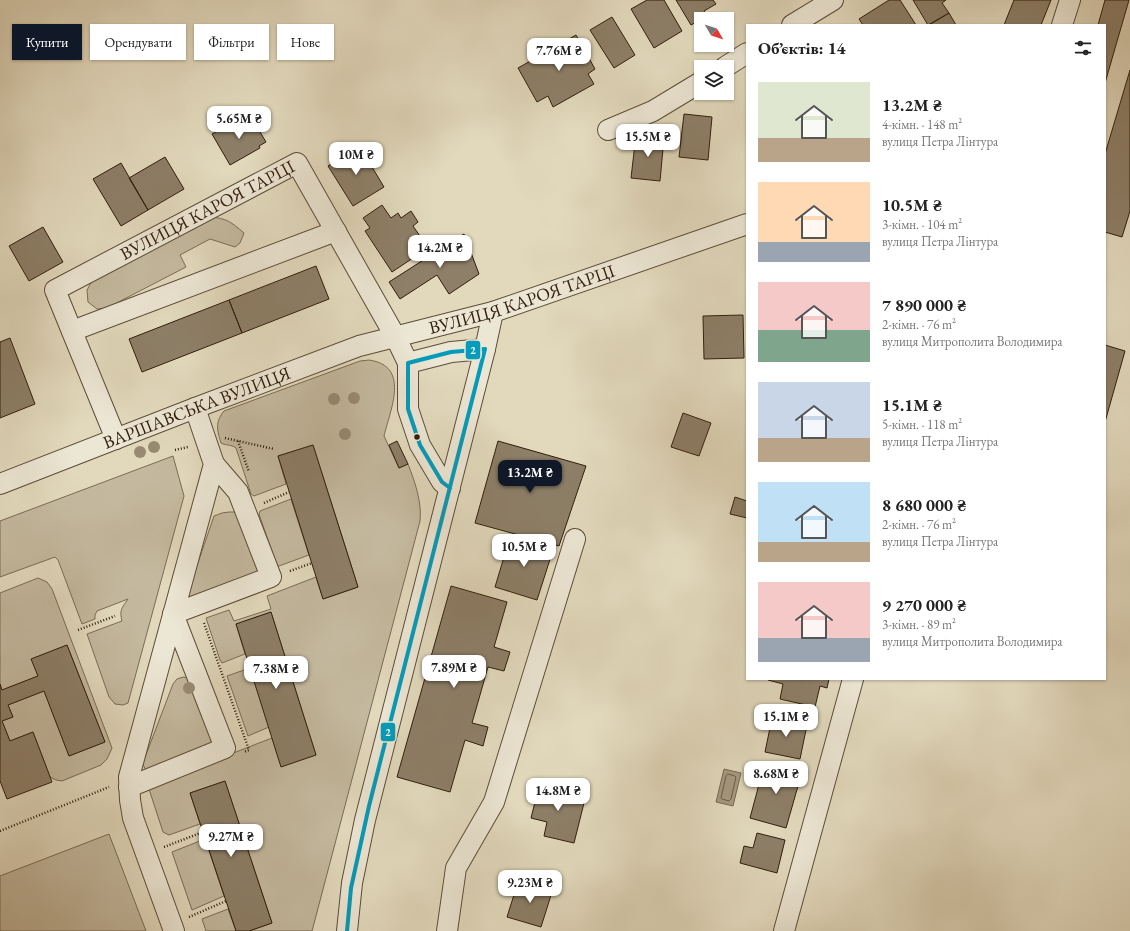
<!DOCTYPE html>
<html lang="uk">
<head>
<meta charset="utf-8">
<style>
  :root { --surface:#fff; --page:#f2f2f2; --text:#222; --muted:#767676; --accent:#111827 }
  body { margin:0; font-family:"EB Garamond",serif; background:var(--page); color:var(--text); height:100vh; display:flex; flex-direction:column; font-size:15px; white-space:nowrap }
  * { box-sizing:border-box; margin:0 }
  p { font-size:13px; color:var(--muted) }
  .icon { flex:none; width:22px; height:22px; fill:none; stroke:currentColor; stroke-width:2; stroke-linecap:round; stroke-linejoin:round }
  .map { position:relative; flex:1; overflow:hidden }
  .drawer { position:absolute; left:746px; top:24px; width:360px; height:656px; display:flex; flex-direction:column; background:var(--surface); border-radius:0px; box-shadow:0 1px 3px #0004 }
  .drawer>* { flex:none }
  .banner { position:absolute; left:12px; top:24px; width:380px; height:36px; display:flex; gap:8px }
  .needle { width:26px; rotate:129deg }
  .buttons { position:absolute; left:694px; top:12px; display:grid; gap:8px }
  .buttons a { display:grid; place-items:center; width:40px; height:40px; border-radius:0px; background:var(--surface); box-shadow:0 1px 3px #0004; font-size:20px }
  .price { position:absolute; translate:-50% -34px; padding:0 9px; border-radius:8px; background:#fff; color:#222; font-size:13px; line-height:26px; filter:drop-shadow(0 1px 2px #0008) }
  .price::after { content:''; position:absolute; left:50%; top:24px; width:12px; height:9px; margin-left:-6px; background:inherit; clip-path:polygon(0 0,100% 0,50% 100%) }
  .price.current { background:var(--accent); color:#fff }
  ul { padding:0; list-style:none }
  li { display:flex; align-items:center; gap:12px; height:100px; padding:0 12px }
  li span { display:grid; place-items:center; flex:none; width:112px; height:80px; border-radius:0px; color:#555 }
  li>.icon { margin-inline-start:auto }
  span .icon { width:48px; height:48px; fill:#fffc; stroke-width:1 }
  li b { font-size:17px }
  h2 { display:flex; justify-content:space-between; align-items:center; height:48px; padding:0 12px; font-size:17px }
  .tag { padding:0 14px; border-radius:0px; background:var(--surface); box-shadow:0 1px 3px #0004; font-size:14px; line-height:36px }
  .tag.current { background:var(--accent); color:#fff }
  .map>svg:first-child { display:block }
  .green { fill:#c4b99f; stroke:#7a6c55 }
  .water { fill:#a59980; stroke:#766851 }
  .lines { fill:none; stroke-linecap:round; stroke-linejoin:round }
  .shore { stroke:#6a5c46; stroke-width:1 }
  .building { fill:#8d7f68; stroke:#301e0b }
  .minor-casing { stroke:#5c4d38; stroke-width:22 }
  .path { stroke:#301e0b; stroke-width:2.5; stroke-dasharray:1 2; stroke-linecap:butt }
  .minor { stroke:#ece6d4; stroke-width:20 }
  .bus-1-casing { stroke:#ece6d4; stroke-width:7 }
  .bus-1 { stroke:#059bba; stroke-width:4 }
  .tree { fill:#988b73 }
  .bus-dot { fill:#301e0b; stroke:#ece6d4; stroke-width:1.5 }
  .labels { text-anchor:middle; stroke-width:3.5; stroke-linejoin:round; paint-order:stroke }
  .street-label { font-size:18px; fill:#301e0b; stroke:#ece6d4 }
  .line-badge { stroke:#ece6d4; stroke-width:1.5 }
  .badge-label { font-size:11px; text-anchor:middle; font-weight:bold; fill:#fff }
</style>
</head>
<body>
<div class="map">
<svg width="1130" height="931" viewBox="0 0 1130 931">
  <rect width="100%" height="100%" fill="#e2d9bd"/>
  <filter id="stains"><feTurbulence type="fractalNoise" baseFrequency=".005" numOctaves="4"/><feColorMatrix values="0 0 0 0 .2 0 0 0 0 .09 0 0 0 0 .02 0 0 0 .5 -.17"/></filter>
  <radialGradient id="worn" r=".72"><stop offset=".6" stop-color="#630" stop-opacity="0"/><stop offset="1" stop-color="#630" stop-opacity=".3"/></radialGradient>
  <path class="green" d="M209,217C227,218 231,222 244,233L240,243L235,247L210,239L180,255L186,267L107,308L97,309L88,302L87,290L92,281Z
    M369,360C411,366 390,410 384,436L399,468L408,464C415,482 422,502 420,521L312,931H249L272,923L225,781L190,793L200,824L169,835L163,832L148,786L272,738L281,766L316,755L271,612L236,624L245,654L222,663L220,660L206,618L229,610L234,621L271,609L267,596L316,577L323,599L358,587L313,445L278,456L286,484L254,496L251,494L236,448C231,444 226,446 221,443C217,430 215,422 224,411L360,361Z
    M173,456L184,496L128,703L123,705L115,704L109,697L87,634L122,621C119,610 122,608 128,599L97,611L95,615V619L82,624L58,560L55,557L0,577V521Z
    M291,499L309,555L279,566H277L259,514L260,511Z
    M229,512H235L238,517L260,571L194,598L189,596L188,592L214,516L222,513Z
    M38,578L47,582L52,589L112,748L107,759L101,765L62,781L56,780L50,777L33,732L10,741L2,721L13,717L8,705L44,691L69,756L105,742L67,645L32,659L38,676L2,690L0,684V593Z
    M250,668L269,727L248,736L227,676Z
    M183,677L188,678L213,742L146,770L143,765L144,760L173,684L177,679Z
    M109,834L146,931H0V876Z
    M205,839L224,896L192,910L172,852Z
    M228,909L236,931H206L202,919Z"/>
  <path class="water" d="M724,769L741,773L733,806L716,802Z"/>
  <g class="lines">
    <path class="shore" d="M728,774L735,776L736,777L731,799L729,801L722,799L721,798L726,776Z"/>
  </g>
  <path class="building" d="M647,0H664L682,31L654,48L631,9Z
    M676,0H713L716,4L704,11L707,16L691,25Z
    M889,0H900L916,25H863L859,19Z
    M913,0H946L942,3L949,13L928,25Z
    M1014,0H1051L1041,25H1004Z
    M1105,0H1129L1105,83V25H1098Z
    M949,13L956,25H929Z
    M612,17L635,55L614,68L590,30Z
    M576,35L595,69L588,74L594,84L553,107L548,96L537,102L518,68Z
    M1130,70V211L1122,237L1105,232V154Z
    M684,114L712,117L708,160L679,157Z
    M242,118L247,126L254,122L266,142L259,146L260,148L230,165L212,134Z
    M636,135L664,138L660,181L631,178Z
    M360,147L384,187L353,206L328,166Z
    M165,157L184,189L148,210L129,178Z
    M121,163L148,210L121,226L93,179Z
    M382,205L391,218L398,213L401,218L411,211L418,222L413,226L422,239L413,245L419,254L392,272L365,231L370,228L363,218Z
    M43,227L63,262L29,281L9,246Z
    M464,234L479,274L449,294L437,275L400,299L389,282Z
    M316,266L329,299L242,333L229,300Z
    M229,300L242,333L142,372L129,339Z
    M743,315L744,358L704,359L703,316Z
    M10,338L35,404L0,418V342Z
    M1105,345L1125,351L1105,422Z
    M683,413L711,423L699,456L671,447Z
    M397,441L408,464L399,468L389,445Z
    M498,441L586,466L559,546L475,523Z
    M313,445L358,587L323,599L278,456Z
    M735,497L747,501V518L730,514Z
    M510,537L553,550L537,600L495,587Z
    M451,586L507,602L494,647L510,652L504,671L488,667L472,723L488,727L483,746L465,740L450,792L397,777Z
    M271,612L316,755L281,767L236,624Z
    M67,645L105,742L69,756L44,691L8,705L13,717L2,721L10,741L33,732L52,782L7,799L0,781V684L2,690L38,676L31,659Z
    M768,679H829L827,688L820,686L815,707L780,699L783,684L768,680Z
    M772,718L807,725L800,759L765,752Z
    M765,762L802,772L786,828L750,818Z
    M225,781L272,923L249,931H236L190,793Z
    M540,782L571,790L569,800L584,803L574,843L544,836L547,822L531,818Z
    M757,833L785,840L777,873L740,863L744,846L753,848Z
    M518,882L552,892L541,927L507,917Z"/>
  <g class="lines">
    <defs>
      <g id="minor">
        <path d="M792,25L833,0"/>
        <path d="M1062,25L1070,0"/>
        <path d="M725,67L747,53"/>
        <path d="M608,130L653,111L701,82"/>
        <path d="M72,331L336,231"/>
        <path id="s1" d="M116,439L55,290L297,163L395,336L408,363"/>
        <path id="s2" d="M0,484L195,408L359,346L493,312L747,224"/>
        <path d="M450,488L442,482L420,445L408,409V363L451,352L485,349"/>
        <path d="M129,787L225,748L173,614L271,577L238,492L214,464"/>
        <path d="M174,931L133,818L130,800L129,777L214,464L195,408"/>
        <path d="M347,931L352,883L365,820L485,349L493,312"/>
        <path d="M447,931L456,868L494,802L575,539"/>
        <path d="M784,931L853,679"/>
      </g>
    </defs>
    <use href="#minor" class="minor-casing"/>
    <path class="path" d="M225,438L274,449
      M238,441L249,472
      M175,450L188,447
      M264,503L289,492
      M290,571L312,563
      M204,623L249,750L244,752
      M78,630L115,616
      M0,831L109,787
      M164,847L203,832
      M189,917L226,901"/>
    <use href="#minor" class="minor"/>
    <defs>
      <path id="bus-1" d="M347,931L351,888L369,806L485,349L451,352L408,363V409L420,445L442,482L450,488"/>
    </defs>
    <use href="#bus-1" class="bus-1-casing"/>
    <use href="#bus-1" class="bus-1"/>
  </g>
  <g class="tree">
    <circle cx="354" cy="398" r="6"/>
    <circle cx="334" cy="399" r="6"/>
    <circle cx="345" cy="434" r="6"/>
    <circle cx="154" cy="447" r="6"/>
    <circle cx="140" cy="452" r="6"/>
    <circle cx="189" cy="688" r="6"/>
  </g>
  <circle class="bus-dot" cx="417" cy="437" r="3.5"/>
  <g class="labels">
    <g class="street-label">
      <text dy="6" stroke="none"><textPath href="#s1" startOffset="333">ВУЛИЦЯ КАРОЯ ТАРЦІ</textPath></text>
      <text dy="6" stroke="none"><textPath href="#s2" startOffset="554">ВУЛИЦЯ КАРОЯ ТАРЦІ</textPath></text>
      <text dy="6" stroke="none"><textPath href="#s2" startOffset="211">ВАРШАВСЬКА ВУЛИЦЯ</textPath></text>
    </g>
  </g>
  <g class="line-badge">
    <rect x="465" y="340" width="16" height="20" rx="4" fill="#059bba"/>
    <rect x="380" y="722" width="16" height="20" rx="4" fill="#059bba"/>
  </g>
  <g class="badge-label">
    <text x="473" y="354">2</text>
    <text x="388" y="736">2</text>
  </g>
  <rect width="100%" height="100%" filter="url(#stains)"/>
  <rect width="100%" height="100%" fill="url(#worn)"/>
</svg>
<div class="buttons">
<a><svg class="needle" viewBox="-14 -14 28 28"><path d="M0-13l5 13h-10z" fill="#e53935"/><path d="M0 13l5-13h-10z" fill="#767676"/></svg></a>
<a><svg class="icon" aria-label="layers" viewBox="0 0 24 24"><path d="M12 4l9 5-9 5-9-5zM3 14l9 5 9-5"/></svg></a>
</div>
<b class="price" style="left:559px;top:72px">7.76M ₴</b>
<b class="price" style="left:239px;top:140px">5.65M ₴</b>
<b class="price" style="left:648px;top:158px">15.5M ₴</b>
<b class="price" style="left:356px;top:176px">10M ₴</b>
<b class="price" style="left:440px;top:269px">14.2M ₴</b>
<b class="price current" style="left:530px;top:494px">13.2M ₴</b>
<b class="price" style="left:524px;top:568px">10.5M ₴</b>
<b class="price" style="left:454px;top:689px">7.89M ₴</b>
<b class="price" style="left:276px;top:690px">7.38M ₴</b>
<b class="price" style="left:786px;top:738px">15.1M ₴</b>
<b class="price" style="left:776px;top:795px">8.68M ₴</b>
<b class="price" style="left:558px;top:812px">14.8M ₴</b>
<b class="price" style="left:231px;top:858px">9.27M ₴</b>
<b class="price" style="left:530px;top:904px">9.23M ₴</b>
<div class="banner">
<a class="tag current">Купити</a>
<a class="tag">Орендувати</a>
<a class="tag">Фільтри</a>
<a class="tag">Нове</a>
</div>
<section class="drawer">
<h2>Об’єктів: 14<svg class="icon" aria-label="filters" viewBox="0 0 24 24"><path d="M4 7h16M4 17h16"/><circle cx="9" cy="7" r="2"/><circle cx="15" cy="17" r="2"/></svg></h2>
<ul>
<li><span style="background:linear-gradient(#dfe7d0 70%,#b9a48a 0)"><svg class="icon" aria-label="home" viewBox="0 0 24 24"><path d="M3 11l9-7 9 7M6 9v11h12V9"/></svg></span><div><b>13.2M ₴</b><p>4-кімн. · 148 m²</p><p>вулиця Петра Лінтура</p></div></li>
<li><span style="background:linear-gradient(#ffd9b3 75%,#9aa5b1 0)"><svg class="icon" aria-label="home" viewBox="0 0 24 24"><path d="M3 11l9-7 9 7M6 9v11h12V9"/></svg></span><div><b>10.5M ₴</b><p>3-кімн. · 104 m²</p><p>вулиця Петра Лінтура</p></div></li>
<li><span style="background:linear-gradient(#f6c9c9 60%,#7fa58c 0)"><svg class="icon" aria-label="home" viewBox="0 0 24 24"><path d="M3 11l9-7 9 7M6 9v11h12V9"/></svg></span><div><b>7 890 000 ₴</b><p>2-кімн. · 76 m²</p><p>вулиця Митрополита Володимира</p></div></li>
<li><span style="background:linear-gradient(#c9d6e8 70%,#b9a48a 0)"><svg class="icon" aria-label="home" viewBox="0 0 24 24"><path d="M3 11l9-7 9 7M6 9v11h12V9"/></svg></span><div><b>15.1M ₴</b><p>5-кімн. · 118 m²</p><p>вулиця Петра Лінтура</p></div></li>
<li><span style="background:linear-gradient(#bfe0f5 75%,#b9a48a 0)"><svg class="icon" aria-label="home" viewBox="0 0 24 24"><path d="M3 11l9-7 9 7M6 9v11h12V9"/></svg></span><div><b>8 680 000 ₴</b><p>2-кімн. · 76 m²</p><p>вулиця Петра Лінтура</p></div></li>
<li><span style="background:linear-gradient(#f6c9c9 70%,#9aa5b1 0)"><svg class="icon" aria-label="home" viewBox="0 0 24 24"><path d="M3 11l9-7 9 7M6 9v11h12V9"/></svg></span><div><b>9 270 000 ₴</b><p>3-кімн. · 89 m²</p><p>вулиця Митрополита Володимира</p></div></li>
</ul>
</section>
</div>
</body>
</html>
